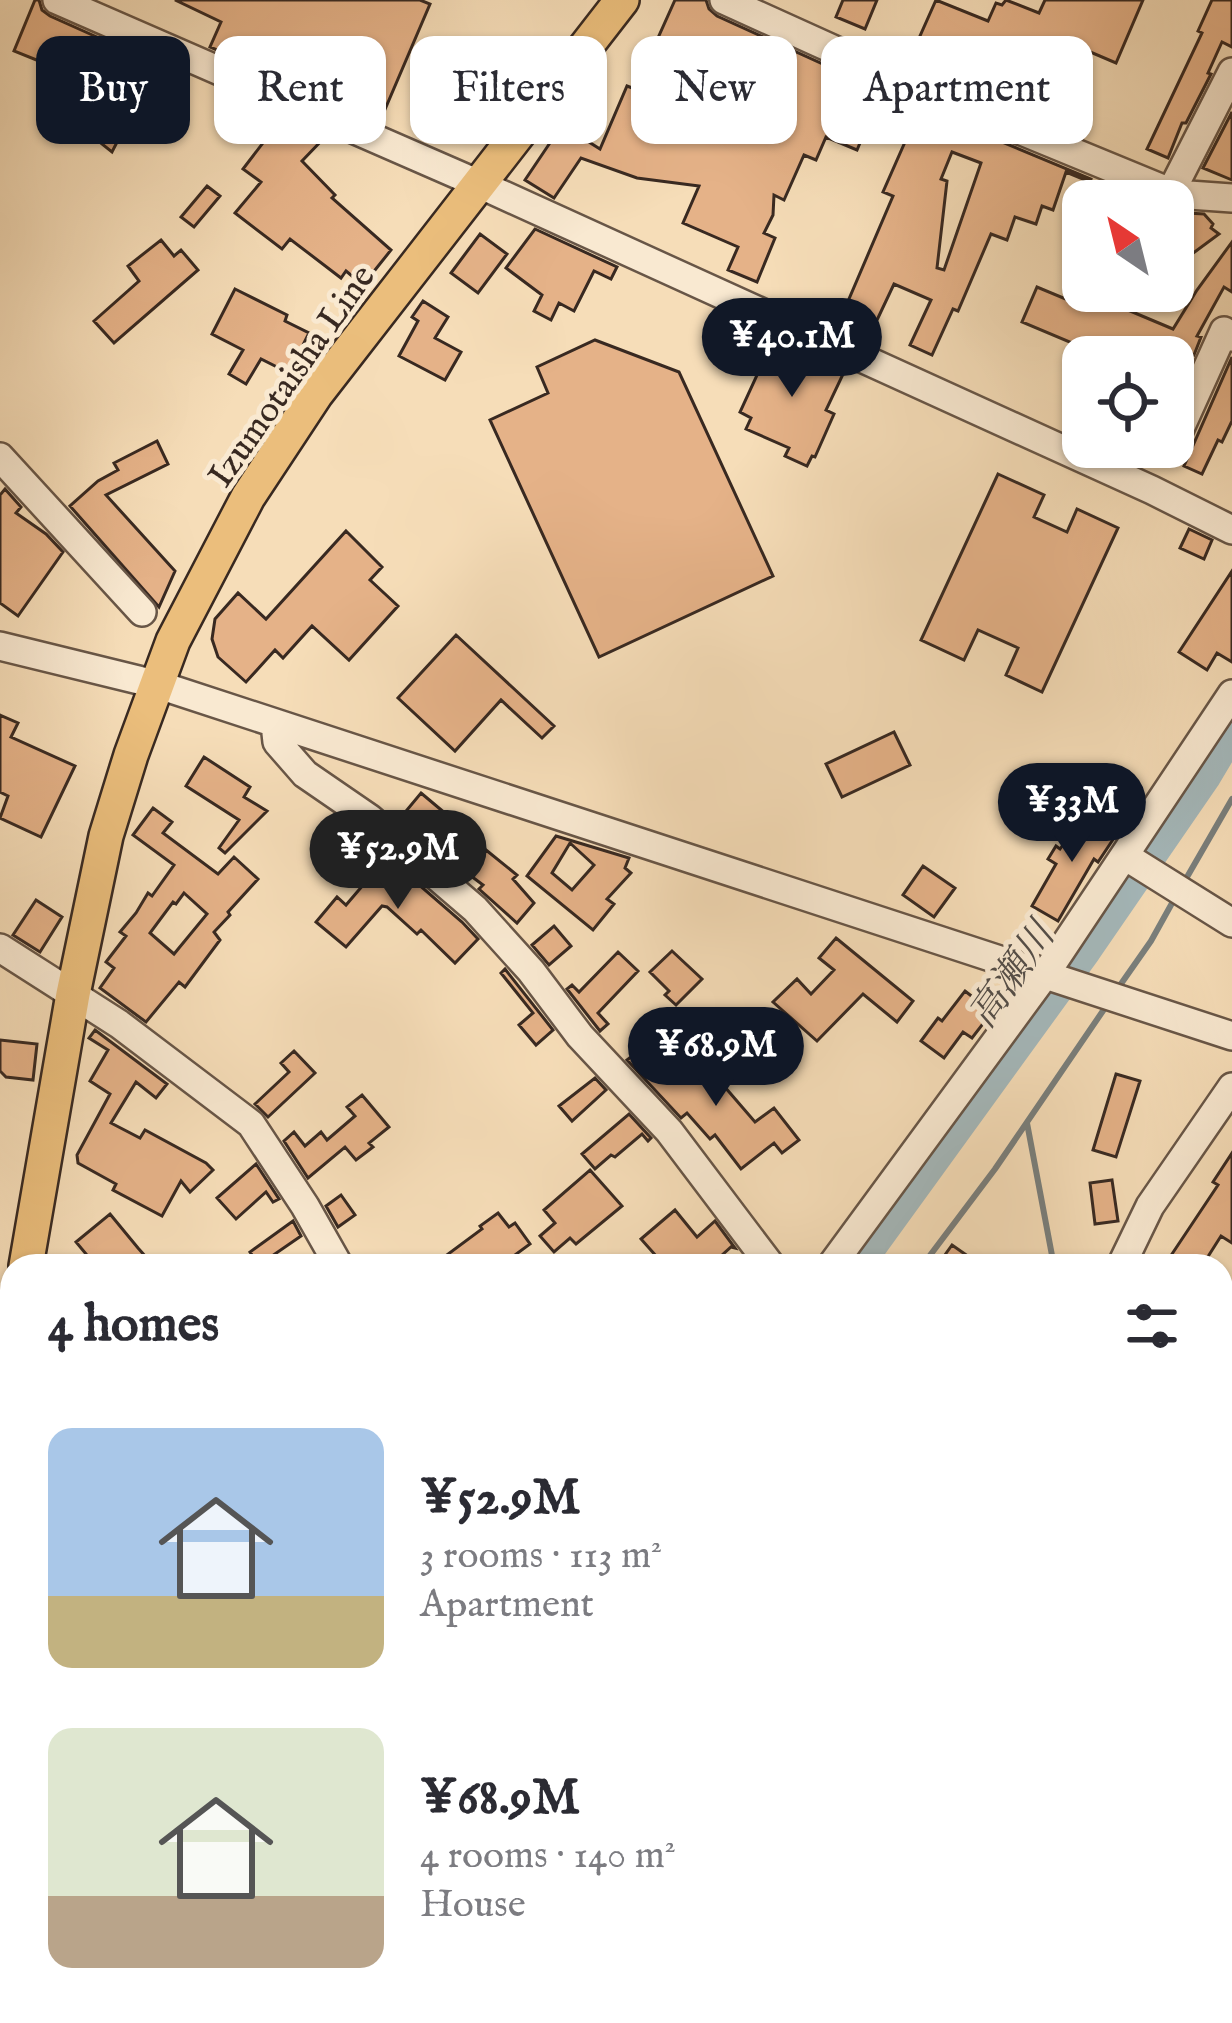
<!DOCTYPE html>
<html lang="en">
<head>
<meta charset="utf-8">
<style>
  :root { --surface:#fff; --page:#f7f7f7; --text:#2b2b33; --muted:#7c7c81; --accent:#111827 }
  body { margin:0; font-family:"IM FELL English","Noto Serif JP",serif; background:var(--page); color:var(--text); height:100vh; display:flex; flex-direction:column; font-size:45px; white-space:nowrap }
  * { box-sizing:border-box; margin:0 }
  p { font-size:39px; color:var(--muted) }
  .icon { flex:none; width:66px; height:66px; fill:none; stroke:currentColor; stroke-width:2; stroke-linecap:round; stroke-linejoin:round }
  .map { position:relative; flex:1; overflow:hidden }
  .drawer { position:absolute; left:0px; top:1254px; width:1233px; height:771px; display:flex; flex-direction:column; background:var(--surface); border-radius:36px 36px 0 0; box-shadow:0 3px 9px #0004 }
  .drawer>* { flex:none }
  .banner { position:absolute; left:36px; top:36px; width:1161px; height:108px; display:flex; gap:24px }
  .needle { width:78px; rotate:325deg }
  .buttons { position:absolute; left:1062px; top:180px; display:grid; gap:24px }
  .buttons a { display:grid; place-items:center; width:132px; height:132px; border-radius:24px; background:var(--surface); box-shadow:0 3px 9px #0004; font-size:60px }
  .price { position:absolute; translate:-50% -102px; padding:0 27px; border-radius:42px; background:var(--accent); color:#fff; font-size:39px; line-height:78px; filter:drop-shadow(0 3px 6px #0008) }
  .price::after { content:''; position:absolute; left:50%; top:72px; width:36px; height:27px; margin-left:-18px; background:inherit; clip-path:polygon(0 0,100% 0,50% 100%) }
  .price.on { background:#222; color:#fff }
  ul { padding:0; list-style:none }
  li { display:flex; align-items:center; gap:36px; height:300px; padding:0 48px }
  li span { display:grid; place-items:center; flex:none; width:336px; height:240px; border-radius:24px; color:#555 }
  li>.icon { margin-inline-start:auto }
  span .icon { width:144px; height:144px; fill:#fffc; stroke-width:1 }
  li b { font-size:51px }
  h2 { display:flex; justify-content:space-between; align-items:center; height:144px; padding:0 48px; font-size:51px }
  .chip { padding:0 42px; border-radius:24px; background:var(--surface); box-shadow:0 3px 9px #0004; font-size:42px; line-height:108px }
  .chip.on { background:var(--accent); color:#fff }
  .map>svg:first-child { display:block }
  .lines { fill:none; stroke-linecap:round; stroke-linejoin:round }
  .stream { stroke:#797f7d; stroke-width:6 }
  .river { stroke:#a4b8bb; stroke-width:33 }
  .building { fill:#e5b288; stroke:#382921; stroke-width:3; fill-rule:evenodd }
  .minor-casing { stroke:#685647; stroke-width:32 }
  .major-casing { stroke:#382921; stroke-width:38 }
  .minor { stroke:#f9e9d1; stroke-width:27 }
  .major { stroke:#ebbe7c; stroke-width:33 }
  .labels { text-anchor:middle; stroke-width:10; stroke-linejoin:round; paint-order:stroke }
  .street-label { font-size:36px; fill:#382921; stroke:#f9e9d1 }
  .water-label { font-size:39px; font-style:italic; fill:#534d48; stroke:#f9e9d1 }
</style>
</head>
<body>
<div class="map">
<svg width="1232" height="2023" viewBox="0 0 1232 2023">
  <rect width="100%" height="100%" fill="#f6ddb8"/>
  <filter id="stains"><feTurbulence type="fractalNoise" baseFrequency=".00167" numOctaves="4"/><feColorMatrix values="0 0 0 0 .2 0 0 0 0 .09 0 0 0 0 .02 0 0 0 .5 -.17"/></filter>
  <radialGradient id="worn" r=".72"><stop offset=".6" stop-color="#630" stop-opacity="0"/><stop offset="1" stop-color="#630" stop-opacity=".3"/></radialGradient>
  <g class="lines">
    <path class="stream" d="M1183,884L1232,799
      M1116,991L1151,941L1176,896
      M1027,1123L1054,1266
      M922,1266L995,1169L1109,1002
      M0,1724L12,1722
      M1221,1995L1232,2013
      M372,2023L390,2013"/>
    <path class="river" d="M856,1266L1085,950L1204,777L1232,730"/>
  </g>
  <path class="building" d="M35,0H39L42,10L50,16L128,51L120,70L146,81L160,65L175,74L144,111L135,107L112,152L92,136L106,116L102,113L111,97L89,88L96,71L81,64L84,58L47,43L39,61L14,51Z
    M175,0H420L430,4L380,121L210,47L221,22Z
    M675,0H706L709,9L717,16L882,91L857,150L826,137L816,160L804,155L784,200L774,195L773,215L764,233L775,238L757,282L728,270L738,247L683,223L699,186L637,178L581,158L554,198L525,180L562,125L600,149L627,86L635,89Z
    M843,0H877L865,29L836,17Z
    M936,0L988,21L996,3L1002,5L1006,0L1039,13L1045,0H1143L1116,63L1074,45L1061,74L1016,54L997,101L908,63Z
    M1212,0H1232V47L1222,42L1208,73L1211,74L1186,123H1182L1168,158L1147,149L1202,33L1198,31Z
    M920,108L1091,179L1090,182L1066,172L1053,210L1042,206L1036,224L1015,217L1007,240L991,234L958,311L953,309L932,355L910,345L931,300L894,284L869,337L862,334L860,338L837,327L893,196L883,192ZM952,152L981,163L944,270L937,268L947,181L941,179Z
    M263,109L325,137L302,161L335,195L332,198L391,250L363,285L346,271L341,278L290,239L282,249L235,213L261,182L243,169L279,122Z
    M1232,112V180L1203,168Z
    M207,186L220,196L194,227L181,217Z
    M1187,213L1204,214L1213,224L1211,228L1219,234L1173,268V232Z
    M535,229L617,267L611,279L594,271L574,311L559,303L551,320L534,311L542,295L506,268Z
    M480,234L507,254L478,293L451,273Z
    M161,240L174,256L181,250L198,270L114,343L94,321L139,281L128,266Z
    M1232,242V292L1224,287L1197,336L1201,337L1194,355L1188,352L1173,387V357H1083V376L1066,369L1077,345L1022,322L1037,287L1092,310L1097,297L1173,329L1197,290Z
    M235,289L287,315L285,321L309,333L289,373L261,359L246,384L229,374L243,350L212,334Z
    M423,301L448,317L435,338L461,352L445,380L399,356L418,321L412,317Z
    M771,336L845,370L826,410L834,414L815,457L812,456L807,466L785,456L789,448L746,429L751,418L740,412L769,349L766,347Z
    M595,340L679,372L773,576L599,657L490,420L548,393L537,367Z
    M1232,357V421L1222,442L1218,440L1202,474L1184,466Z
    M157,441L168,464L106,495L175,571L159,607L70,506L98,481L118,470L114,463Z
    M998,474L1044,495L1034,517L1067,532L1077,509L1118,528L1042,692L1006,675L1018,648L978,630L964,660L921,640Z
    M5,489L21,507L16,513L46,534L63,552L18,616L0,603V495Z
    M1189,529L1212,540L1204,559L1180,548Z
    M346,531L382,567L370,580L398,606L349,660L312,626L283,658L275,650L246,682L218,657L212,639L215,619L238,593L266,619Z
    M1232,571V662L1217,653L1207,670L1179,652Z
    M456,635L554,726L542,738L501,700L455,751L398,698Z
    M0,715L18,723L11,737L75,766L41,837L0,818L8,796L0,792Z
    M894,732L910,765L842,797L826,764Z
    M204,757L250,787L244,797L267,811L225,853L219,848L239,820L186,786Z
    M421,793L458,824L436,852L396,817L399,813L402,816Z
    M153,808L172,822L163,833L218,874L234,857L258,879L228,912L230,915L214,932L220,940L185,987L179,982L146,1022L100,988L114,968L106,962L126,936L120,932L136,913L148,893L152,896L174,865L133,835ZM184,893L207,914L174,954L150,933L173,902L176,904Z
    M1085,814L1116,835L1098,862L1094,859L1058,921L1032,906L1056,864L1048,859L1056,846L1060,849Z
    M556,836L629,858L625,868L631,873L607,899L614,904L593,930L527,876ZM570,843L594,865L572,890L552,873Z
    M486,850L517,875L513,879L534,903L517,923L479,889L483,885L467,873Z
    M387,857L462,922L478,939L455,963L421,930L417,934L387,907L382,906L346,947L316,922L337,897L346,905Z
    M923,866L955,888L934,917L903,895Z
    M36,900L62,917L40,952L13,935Z
    M554,926L571,946L549,965L532,945Z
    M836,938L913,1001L897,1022L863,994L817,1041L773,1002L797,979L811,994L834,970L819,958Z
    M672,951L702,979L676,1005L665,995L669,991L650,972Z
    M618,952L638,971L598,1013L608,1024L600,1031L567,989L572,985L579,992Z
    M505,969L553,1030L536,1045L519,1025L533,1013L501,973Z
    M965,991L992,1012L972,1038L963,1032L944,1058L921,1041L938,1018L942,1021Z
    M95,1030L167,1084L156,1098L136,1082L111,1123L140,1138L145,1130L206,1163L213,1170L190,1192L181,1181L162,1216L113,1190L116,1184L78,1163L77,1155L110,1094L90,1081L108,1050L89,1038Z
    M0,1040L37,1044L33,1080L6,1077L0,1071Z
    M644,1047L667,1077L673,1072L679,1080L707,1058L727,1083L724,1086L755,1122L774,1108L799,1140L782,1153L774,1143L741,1169L715,1135L710,1139L687,1113L681,1118L627,1060Z
    M294,1051L315,1073L268,1117L255,1104L289,1072L281,1063Z
    M1116,1074L1140,1081L1116,1157L1093,1150Z
    M595,1078L606,1090L572,1121L559,1106Z
    M362,1095L389,1127L369,1143L373,1147L356,1160L345,1147L308,1178L284,1141L294,1132L305,1146L321,1132L327,1140L355,1116L347,1107Z
    M629,1114L651,1138L648,1141L642,1134L615,1157L611,1155L595,1169L582,1154Z
    M1232,1153V1243L1221,1236L1202,1266H1191L1172,1254L1218,1185L1213,1182Z
    M256,1164L279,1199L273,1202L266,1192L236,1219L217,1198Z
    M590,1170L622,1206L576,1244L570,1238L554,1252L540,1236L555,1223L544,1210Z
    M1112,1180L1118,1221L1095,1224L1090,1183Z
    M341,1195L355,1215L338,1227L326,1206Z
    M675,1210L697,1237L715,1221L735,1248L731,1247L710,1266H665L641,1239Z
    M498,1213L509,1227L515,1223L530,1244L500,1266H432L482,1229L480,1226Z
    M110,1214L138,1248L154,1266H96L76,1242Z
    M293,1221L301,1236L259,1265L250,1252Z
    M952,1245L982,1266H937Z"/>
  <g class="lines">
    <defs>
      <path id="minor" d="M57,0L479,184L1152,490L1232,530
        M724,0L932,94L1175,194L1232,198
        M1171,192L1232,72
        M1173,444L1224,331L1232,337
        M0,457L142,612
        M0,646L159,685L1232,1036
        M275,724L277,742L305,774L369,818L475,909L531,971L580,1036L669,1131L771,1266
        M1125,856L1232,923
        M0,948L119,1024L251,1124L305,1206L339,1266
        M831,1266L1044,976L1232,694
        M1121,1266L1150,1206L1232,1087
        M1221,1429L1232,1422
        M1221,1586L1232,1580
        M0,1655L12,1654
        M1221,1795L1232,1788
        M1221,1918L1232,1936
        M0,1946L12,1939
        M673,2013L679,2023
        M1189,2013L1195,2023
        M232,2023L248,2013
        M498,2023L514,2013"/>
      <path id="major" d="M26,1266L73,994L106,836L131,755L173,641L248,497L316,394L622,0
        M0,1413L12,1345"/>
    </defs>
    <use href="#minor" class="minor-casing"/>
    <use href="#major" class="major-casing"/>
    <use href="#minor" class="minor"/>
    <use href="#major" class="major"/>
  </g>
  <g class="labels">
    <g class="street-label">
      <text transform="translate(290 375) rotate(-55)" y="13">Izumotaisha Line</text>
    </g>
    <g class="water-label">
      <text transform="translate(1010 974) rotate(-55)" y="14">高瀬川</text>
    </g>
  </g>
  <rect width="100%" height="100%" filter="url(#stains)"/>
  <rect width="100%" height="100%" fill="url(#worn)"/>
</svg>
<div class="buttons">
<a><svg class="needle" viewBox="-14 -14 28 28"><path d="M0-13l5 13h-10z" fill="#e53935"/><path d="M0 13l5-13h-10z" fill="#7c7c81"/></svg></a>
<a><svg class="icon" aria-label="locate" viewBox="0 0 24 24"><circle cx="12" cy="12" r="6"/><path d="M12 2v4M12 18v4M2 12h4M18 12h4"/></svg></a>
</div>
<b class="price" style="left:792px;top:400px">¥40.1M</b>
<b class="price" style="left:1072px;top:865px">¥33M</b>
<b class="price on" style="left:398px;top:912px">¥52.9M</b>
<b class="price" style="left:716px;top:1109px">¥68.9M</b>
<div class="banner">
<a class="chip on">Buy</a>
<a class="chip">Rent</a>
<a class="chip">Filters</a>
<a class="chip">New</a>
<a class="chip">Apartment</a>
</div>
<section class="drawer">
<h2>4 homes<svg class="icon" aria-label="filters" viewBox="0 0 24 24"><path d="M4 7h16M4 17h16"/><circle cx="9" cy="7" r="2"/><circle cx="15" cy="17" r="2"/></svg></h2>
<ul>
<li><span style="background:linear-gradient(#a9c7e8 70%,#c2b280 0)"><svg class="icon" aria-label="home" viewBox="0 0 24 24"><path d="M3 11l9-7 9 7M6 9v11h12V9"/></svg></span><div><b>¥52.9M</b><p>3 rooms · 113 m²</p><p>Apartment</p></div></li>
<li><span style="background:linear-gradient(#dfe7d0 70%,#b9a48a 0)"><svg class="icon" aria-label="home" viewBox="0 0 24 24"><path d="M3 11l9-7 9 7M6 9v11h12V9"/></svg></span><div><b>¥68.9M</b><p>4 rooms · 140 m²</p><p>House</p></div></li>
</ul>
</section>
</div>
</body>
</html>
